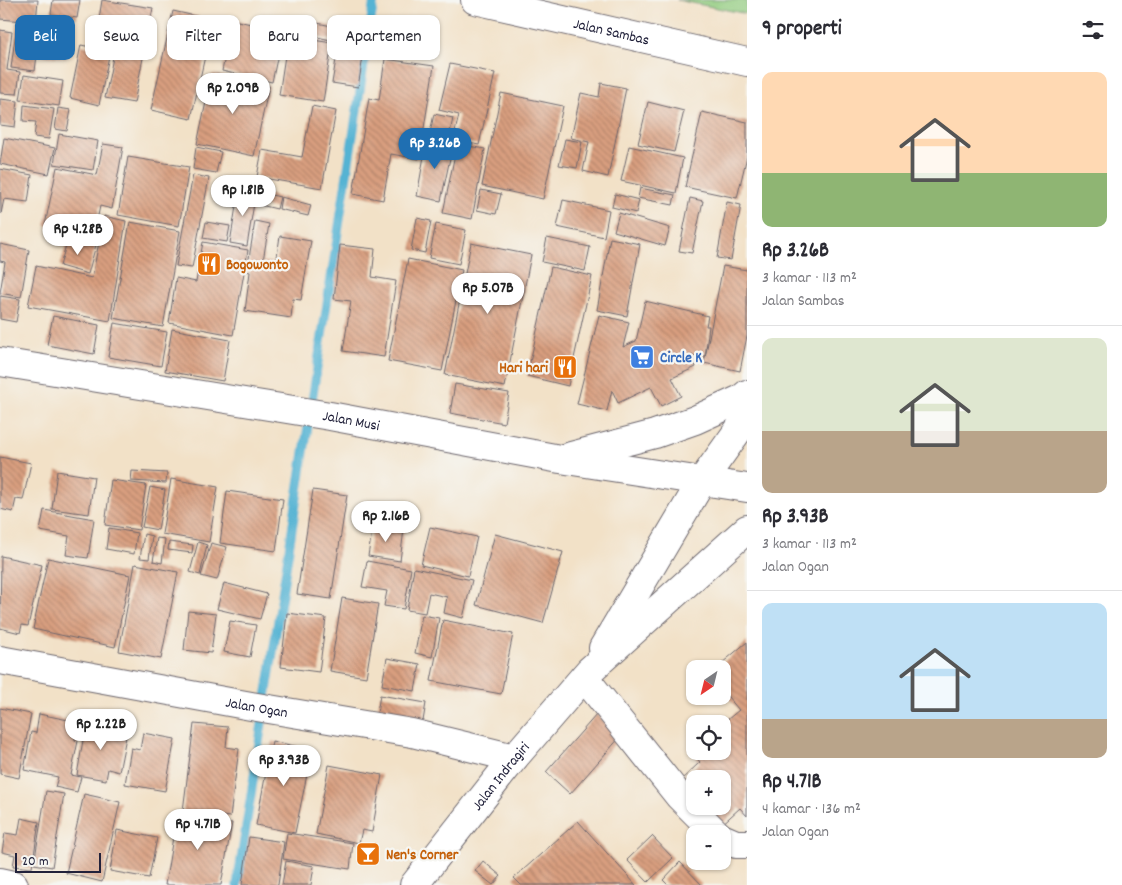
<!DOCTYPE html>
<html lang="id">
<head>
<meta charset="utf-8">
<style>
  :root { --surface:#fff; --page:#f7f7f7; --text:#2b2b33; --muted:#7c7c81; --line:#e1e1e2; --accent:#1f6fb2 }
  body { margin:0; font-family:Dekko,sans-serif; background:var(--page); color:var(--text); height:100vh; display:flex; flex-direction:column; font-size:19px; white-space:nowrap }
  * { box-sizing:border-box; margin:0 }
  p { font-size:16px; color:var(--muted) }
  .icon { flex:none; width:28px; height:28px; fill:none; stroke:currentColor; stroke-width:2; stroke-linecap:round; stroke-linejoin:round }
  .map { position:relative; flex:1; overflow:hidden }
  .side { display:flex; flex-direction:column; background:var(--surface); width:375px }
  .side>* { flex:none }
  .guide { position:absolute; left:15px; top:15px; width:475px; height:45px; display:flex; gap:10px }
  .needle { width:32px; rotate:215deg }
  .fabs { position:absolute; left:686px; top:660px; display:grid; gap:10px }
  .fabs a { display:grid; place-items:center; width:45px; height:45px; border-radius:10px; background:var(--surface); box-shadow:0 1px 4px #0004; font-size:25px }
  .scale { position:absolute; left:15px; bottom:12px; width:86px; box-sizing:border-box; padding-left:5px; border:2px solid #22223b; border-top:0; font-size:14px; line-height:18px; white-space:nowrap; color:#22223b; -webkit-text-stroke:4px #f6f6f2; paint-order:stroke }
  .price { position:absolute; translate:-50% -42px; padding:0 11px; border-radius:18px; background:#fff; color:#222; font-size:16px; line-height:32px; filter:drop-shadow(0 1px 2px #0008) }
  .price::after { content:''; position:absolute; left:50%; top:30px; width:15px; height:11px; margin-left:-8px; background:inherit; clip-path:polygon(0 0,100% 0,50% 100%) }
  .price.selected { background:var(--accent); color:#fff }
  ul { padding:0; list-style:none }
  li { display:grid; align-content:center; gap:10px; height:265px; padding:0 15px }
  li+li { border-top:1px solid var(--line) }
  li span { display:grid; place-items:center; height:155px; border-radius:10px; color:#555 }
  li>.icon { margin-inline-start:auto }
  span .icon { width:90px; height:90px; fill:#fffc; stroke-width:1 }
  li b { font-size:21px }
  h2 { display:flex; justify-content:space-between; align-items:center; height:60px; padding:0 15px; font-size:21px }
  .tag { padding:0 18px; border-radius:10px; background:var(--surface); box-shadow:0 1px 4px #0004; font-size:18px; line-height:45px }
  .tag.selected { background:var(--accent); color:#fff }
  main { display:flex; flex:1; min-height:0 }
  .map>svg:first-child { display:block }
  .garden { fill:#93cc80; stroke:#5a775e }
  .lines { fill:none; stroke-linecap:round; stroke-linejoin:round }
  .stream { stroke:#54b3d3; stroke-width:9 }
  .building { fill:url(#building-back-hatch) }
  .minor-casing { stroke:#6b656c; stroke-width:30 }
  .minor { stroke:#fff; stroke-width:28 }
  .labels { text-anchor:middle; stroke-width:4.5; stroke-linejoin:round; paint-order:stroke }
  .street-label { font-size:15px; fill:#22223b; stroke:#f6f6f2 }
  .food-label { font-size:15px; font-weight:bold; fill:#c56008; stroke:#f6f6f2; text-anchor:start }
  .shop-label { font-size:15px; font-weight:bold; fill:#366cbe; stroke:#f6f6f2; text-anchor:start }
</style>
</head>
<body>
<main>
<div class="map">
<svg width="747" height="885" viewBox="0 0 747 885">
  <defs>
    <pattern id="building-back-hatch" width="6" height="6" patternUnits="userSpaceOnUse" patternTransform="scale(1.25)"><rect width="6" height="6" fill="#d99f7f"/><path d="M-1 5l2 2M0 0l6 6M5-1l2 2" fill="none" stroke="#b08169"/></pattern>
  </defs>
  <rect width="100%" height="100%" fill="#f6f6f2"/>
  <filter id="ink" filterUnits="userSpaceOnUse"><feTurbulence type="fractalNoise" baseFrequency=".02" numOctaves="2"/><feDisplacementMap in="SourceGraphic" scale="10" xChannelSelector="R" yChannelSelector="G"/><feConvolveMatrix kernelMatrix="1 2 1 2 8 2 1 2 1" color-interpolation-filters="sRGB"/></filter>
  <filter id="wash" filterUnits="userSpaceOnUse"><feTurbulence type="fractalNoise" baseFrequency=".0096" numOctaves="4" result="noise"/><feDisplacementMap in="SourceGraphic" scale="20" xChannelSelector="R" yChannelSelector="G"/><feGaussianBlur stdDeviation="1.12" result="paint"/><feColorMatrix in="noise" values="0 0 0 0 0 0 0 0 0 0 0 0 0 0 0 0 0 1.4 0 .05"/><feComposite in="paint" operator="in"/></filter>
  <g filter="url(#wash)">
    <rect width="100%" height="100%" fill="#f2e1c7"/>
    <path class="garden" d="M677,0H747V14Z"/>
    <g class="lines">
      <path class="stream" d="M237,885L374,0"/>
    </g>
    <g id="blocks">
      <path class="building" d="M0,0H38L36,22L0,19Z
        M53,0H80L77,18L51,14Z
        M102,0L153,8L134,103L105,98L115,47L95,44Z
        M173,11L213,20L191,119L151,110Z
        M233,20L283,31L272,82L222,71Z
        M312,22L367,33L358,87L332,83L339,42L309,35Z
        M17,23L69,30L66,58L37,55L35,71L11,68Z
        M0,30L12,32L7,70L20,72L17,94L0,93Z
        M288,36L332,43L323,102L279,95Z
        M81,45L110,51L99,105L70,98Z
        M385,59L434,66L419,159L391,154L383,200L353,194L369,98L379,100Z
        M450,64L495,73L479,145L453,140L459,115L439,110Z
        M212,74L269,86L254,156L197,144Z
        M24,75L63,81L59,106L20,100Z
        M601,83L626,88L608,177L583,171L589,142L571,138L581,93L599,97Z
        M501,93L563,106L543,199L482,186Z
        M0,99L18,101L15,127L0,125Z
        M648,102L684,111L674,152L638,144Z
        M24,105L54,109L49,139L34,137L36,122L23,121Z
        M312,106L336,111L322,188L257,177L262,150L302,157Z
        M58,108L71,110L67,131L55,129Z
        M702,112L747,122V156L737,198L685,187Z
        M434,114L453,118L449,138L430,133Z
        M59,134L98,141L93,170L54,164Z
        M4,138L55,148L49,174L0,164Z
        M427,139L453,144L441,201L417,196Z
        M565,139L582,142L577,168L559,165Z
        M103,144L123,147L112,209L100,206L94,235L45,225L57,167L97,175Z
        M457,144L485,149L472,219L443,213Z
        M629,146L683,158L676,193L621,181Z
        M196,147L221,152L216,173L193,169Z
        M128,157L189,167L179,226L118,215Z
        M0,169L32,175L28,202L4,199L1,214Z
        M193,175L209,178L192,268L176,266Z
        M239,188L256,191L247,246L230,243Z
        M640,188L675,195L673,205L638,198Z
        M481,190L501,194L496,214L477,210Z
        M259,192L280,197L277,209L256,204Z
        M615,194L639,200L636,213L612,207Z
        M281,197L311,205L308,216L279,209Z
        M690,198L703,201L692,253L679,251Z
        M563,200L609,210L604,237L557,227Z
        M727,202L741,205L731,260L717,258Z
        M619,213L670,228L665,246L614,231Z
        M104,216L126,221L110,321L28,306L36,266L92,278Z
        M417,218L431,221L425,253L411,250Z
        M255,221L269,224L263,261L276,263L280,236L311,241L301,300L293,299L291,318L245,311L250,272L247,271Z
        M130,222L180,231L163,327L113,318Z
        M206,222L230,226L227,242L203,238Z
        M436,224L466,230L459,264L429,258Z
        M68,238L96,245L88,274L60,266Z
        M547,238L590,247L585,271L542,262Z
        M610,238L640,244L627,316L597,310Z
        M203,242L248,250L233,335L169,323L176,278L196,282Z
        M471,243L531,255L505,387L445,375Z
        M0,244L29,250L21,297L0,293L5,262L0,261Z
        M340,245L375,249L372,277L396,281L384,357L343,351L351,301L334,299Z
        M408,259L462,270L442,371L388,361Z
        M723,266L747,270V336L740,371L704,363Z
        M551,267L592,276L568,386L527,376Z
        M0,296L20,299L16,322L0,319Z
        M645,301L708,316L706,326H709L705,357L691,355L696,367L672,378L681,396L661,406L651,387L618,403L612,390L607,411L577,404L599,315L629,322L623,347L636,341Z
        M53,316L99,325L94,354L47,345Z
        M114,323L167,332L161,366L108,357Z
        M172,329L230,340L223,381L165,371Z
        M455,384L509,393L504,423L450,413Z
        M0,457L31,463L23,500L16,499L13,512L0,509Z
        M57,471L94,477L89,514L52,509Z
        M132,471L167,473L166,483L131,481Z
        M171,479L218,487L209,542L162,534Z
        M111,480L146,485L139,530L105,525Z
        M150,487L165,490L158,530L142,527Z
        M313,490L347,495L331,599L297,594Z
        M227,491L283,499L276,551L220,543Z
        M44,510L94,519L88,558L66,555L69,536L40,531Z
        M373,525L404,529L400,561L368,556Z
        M430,527L477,537L468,576L421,565Z
        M109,528L137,533L134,554L106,549Z
        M144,534L152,536L149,559L140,558Z
        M495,534L563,552L543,623L476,605Z
        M157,538L165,539L162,563L153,561Z
        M169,542L193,545L192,553L168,550Z
        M198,542L207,545L200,575L190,572Z
        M211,543L227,547L217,580L201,576Z
        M1,556L42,565L28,626L22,625L20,633L0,628Z
        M48,558L130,575L115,647L33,629Z
        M367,561L411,569L404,609L384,606L387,591L362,587Z
        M135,564L178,572L161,659L119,651Z
        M414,568L472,580L463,618L444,613L447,597L429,593L425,613L407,610Z
        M224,583L267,594L260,619L217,609Z
        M342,598L378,604L366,677L330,671Z
        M188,611L216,614L211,653L184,650Z
        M287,613L326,618L319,672L281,667Z
        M422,615L439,618L432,657L415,653Z
        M443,620L513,634L501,694L431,681Z
        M230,621L256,625L250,657L224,652Z
        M747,642V816L740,808L720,826L701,806H722V779H695V799L679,782L700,762L691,751L695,748V751H722V724L739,710L722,690V669H715Z
        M387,658L420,664L415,691L382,685Z
        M380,695L426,703L422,727L376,719Z
        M0,708L31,714L19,778L0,774Z
        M39,714L78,722L75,740L78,741L71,775L81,777L77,792L55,787L58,777L24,770L31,732L36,733Z
        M597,714L621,736L570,794L546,772Z
        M86,723L127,732L119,772L108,769L106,780L77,775Z
        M194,724L228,727L226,747L239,749L230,817L183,811Z
        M143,733L175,739L165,791L125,784L131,748L140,750Z
        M272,741L312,750L295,833L256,825Z
        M329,765L382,775L372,832L362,830L359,843L316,834Z
        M46,791L64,794L52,867L34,864Z
        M84,794L120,802L102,882L66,873Z
        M177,813L232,823L221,885H165Z
        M21,818L39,822L32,868L13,866L15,855L2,852L5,833L18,835Z
        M578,821L636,885H521L514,878Z
        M117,830L157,838L149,878L110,871Z
        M287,833L353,843L350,869L283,859Z
        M652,836L673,858L648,882L627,860Z
        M249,837L284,842L278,885H242Z
        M286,861L314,866L311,885H282Z
        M483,861L501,876L493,885L475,871Z
        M680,862L702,885H668L663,880Z"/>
    </g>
  </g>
  <g filter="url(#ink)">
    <use href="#blocks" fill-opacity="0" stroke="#6b656c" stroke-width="1"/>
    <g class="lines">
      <defs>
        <g id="minor">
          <path id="s1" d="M475,0L747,62"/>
          <path id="s2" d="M0,362L330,416L560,459L747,488"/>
          <path d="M571,456L655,434L695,420L741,399L747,394"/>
          <path d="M603,648L702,481L747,418"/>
          <path id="s3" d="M0,660L251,706L412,733L514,758"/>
          <path d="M584,677L679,796L717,834"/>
          <path d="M722,838L736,844H747"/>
          <path d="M0,882L14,885"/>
          <path id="s4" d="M414,885L514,758L589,671L747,529"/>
        </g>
      </defs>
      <use href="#minor" class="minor-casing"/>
      <use href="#minor" class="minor"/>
    </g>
  </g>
  <defs>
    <symbol id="restaurant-square" viewBox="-11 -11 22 22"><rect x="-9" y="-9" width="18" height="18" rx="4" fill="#e8710a" stroke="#f6f6f2"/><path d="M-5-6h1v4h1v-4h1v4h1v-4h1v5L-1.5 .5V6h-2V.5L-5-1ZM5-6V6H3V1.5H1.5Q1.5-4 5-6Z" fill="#fff"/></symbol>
    <symbol id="supermarket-square" viewBox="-11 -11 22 22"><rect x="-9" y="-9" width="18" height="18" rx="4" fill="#3f7fe0" stroke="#f6f6f2"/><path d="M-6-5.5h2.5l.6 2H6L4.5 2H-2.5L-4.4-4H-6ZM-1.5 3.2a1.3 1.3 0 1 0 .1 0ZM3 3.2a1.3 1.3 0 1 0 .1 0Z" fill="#fff"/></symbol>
    <symbol id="bar-square" viewBox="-11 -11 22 22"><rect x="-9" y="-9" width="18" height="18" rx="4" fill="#e8710a" stroke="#f6f6f2"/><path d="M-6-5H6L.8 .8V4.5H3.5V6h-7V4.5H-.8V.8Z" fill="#fff"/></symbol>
  </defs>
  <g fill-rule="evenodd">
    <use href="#restaurant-square" x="195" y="250" width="28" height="28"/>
    <use href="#supermarket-square" x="628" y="343" width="28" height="28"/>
    <use href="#restaurant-square" x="551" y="353" width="28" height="28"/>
    <use href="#bar-square" x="354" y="840" width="28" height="28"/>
  </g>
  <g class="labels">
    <g class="street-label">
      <text dy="5" stroke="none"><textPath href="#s1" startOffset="140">Jalan Sambas</textPath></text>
      <text dy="5" stroke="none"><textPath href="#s2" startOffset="356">Jalan Musi</textPath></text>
      <text dy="5" stroke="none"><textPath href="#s3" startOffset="261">Jalan Ogan</textPath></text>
      <text dy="5" stroke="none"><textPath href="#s4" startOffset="139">Jalan Indragiri</textPath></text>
    </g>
    <g class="food-label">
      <text x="226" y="269">Bogowonto</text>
      <text x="548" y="372" text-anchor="end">Hari hari</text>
      <text x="386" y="859">Nen's Corner</text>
    </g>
    <g class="shop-label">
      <text x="660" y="362">Circle K</text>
    </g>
  </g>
</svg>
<div class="fabs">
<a><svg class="needle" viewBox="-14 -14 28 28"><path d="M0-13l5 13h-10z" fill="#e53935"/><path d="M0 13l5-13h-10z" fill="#7c7c81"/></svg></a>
<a><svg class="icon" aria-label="locate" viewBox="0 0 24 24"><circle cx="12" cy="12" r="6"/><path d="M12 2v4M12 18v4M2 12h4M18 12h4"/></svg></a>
<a>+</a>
<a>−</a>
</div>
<div class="scale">20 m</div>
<b class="price" style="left:233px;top:115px">Rp 2.09B</b>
<b class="price selected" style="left:435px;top:170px">Rp 3.26B</b>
<b class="price" style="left:243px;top:217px">Rp 1.81B</b>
<b class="price" style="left:78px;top:256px">Rp 4.28B</b>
<b class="price" style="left:488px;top:315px">Rp 5.07B</b>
<b class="price" style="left:386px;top:543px">Rp 2.16B</b>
<b class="price" style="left:101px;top:751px">Rp 2.22B</b>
<b class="price" style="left:284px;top:787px">Rp 3.93B</b>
<b class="price" style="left:198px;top:851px">Rp 4.71B</b>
<div class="guide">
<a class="tag selected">Beli</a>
<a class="tag">Sewa</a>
<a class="tag">Filter</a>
<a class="tag">Baru</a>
<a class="tag">Apartemen</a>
</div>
</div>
<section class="side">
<h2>9 properti<svg class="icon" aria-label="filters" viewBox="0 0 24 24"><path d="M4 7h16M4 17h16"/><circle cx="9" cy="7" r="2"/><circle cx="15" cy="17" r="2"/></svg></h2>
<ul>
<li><span style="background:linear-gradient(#ffd9b3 65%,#8fb573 0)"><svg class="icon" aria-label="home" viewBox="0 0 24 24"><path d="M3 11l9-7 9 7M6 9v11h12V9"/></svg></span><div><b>Rp 3.26B</b><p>3 kamar · 113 m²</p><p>Jalan Sambas</p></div></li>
<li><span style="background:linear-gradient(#dfe7d0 60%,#b9a48a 0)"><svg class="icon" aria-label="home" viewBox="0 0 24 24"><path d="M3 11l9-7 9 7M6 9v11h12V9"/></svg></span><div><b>Rp 3.93B</b><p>3 kamar · 113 m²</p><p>Jalan Ogan</p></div></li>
<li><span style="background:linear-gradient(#bfe0f5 75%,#b9a48a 0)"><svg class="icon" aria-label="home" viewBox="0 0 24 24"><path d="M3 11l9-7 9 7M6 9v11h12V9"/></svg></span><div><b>Rp 4.71B</b><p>4 kamar · 136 m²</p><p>Jalan Ogan</p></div></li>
</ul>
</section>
</main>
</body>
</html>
